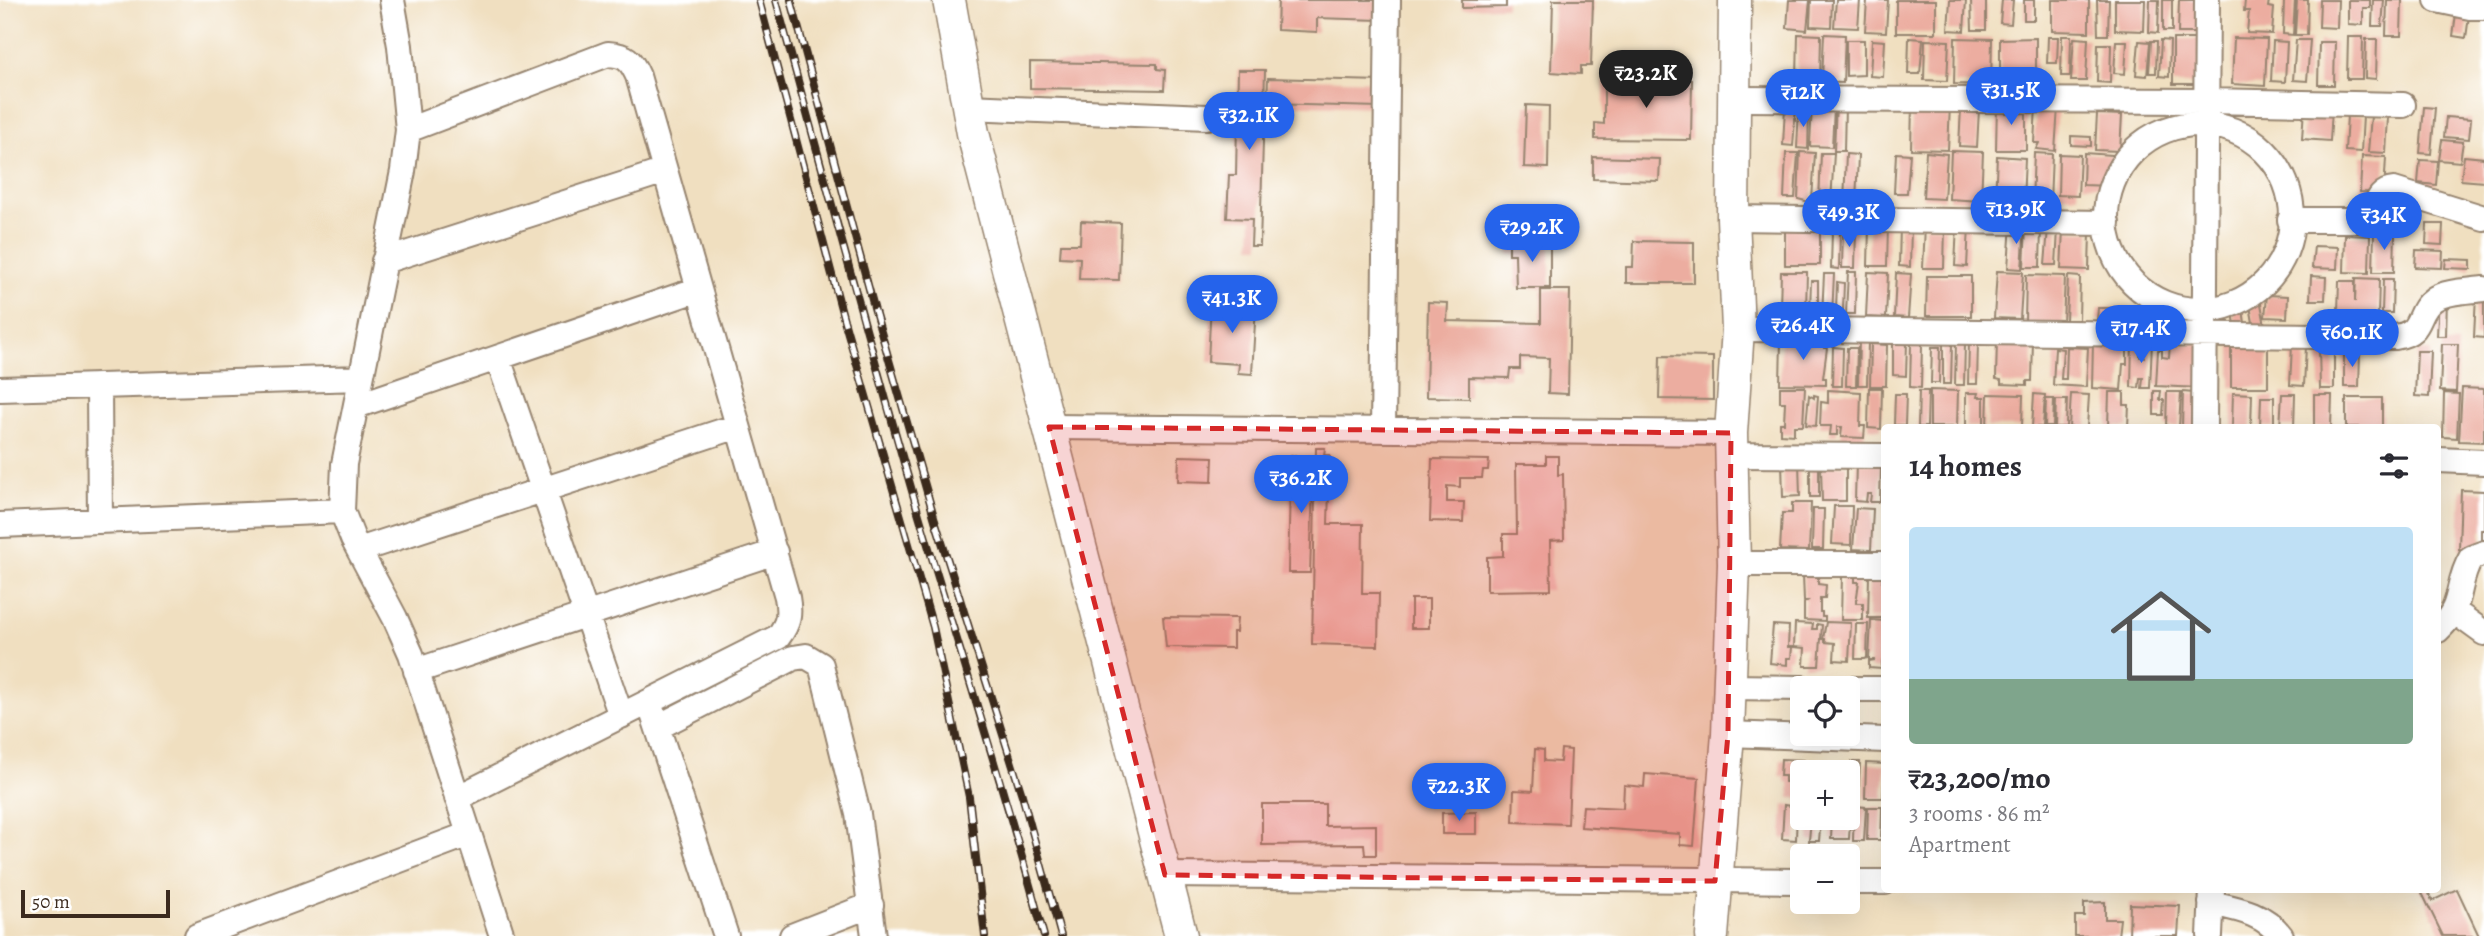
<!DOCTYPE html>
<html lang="en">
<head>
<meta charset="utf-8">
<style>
  :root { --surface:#fff; --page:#f2f2f3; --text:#2b2b33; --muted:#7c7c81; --line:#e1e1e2; --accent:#2563eb }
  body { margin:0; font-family:Alegreya,serif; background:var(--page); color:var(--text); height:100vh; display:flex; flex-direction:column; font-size:26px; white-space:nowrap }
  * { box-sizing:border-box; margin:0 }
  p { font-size:23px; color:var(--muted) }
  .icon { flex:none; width:38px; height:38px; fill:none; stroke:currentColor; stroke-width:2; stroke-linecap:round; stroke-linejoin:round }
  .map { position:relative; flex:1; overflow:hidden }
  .sheet { position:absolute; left:1881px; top:424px; width:560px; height:469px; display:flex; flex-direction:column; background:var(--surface); border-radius:7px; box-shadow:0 7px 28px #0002 }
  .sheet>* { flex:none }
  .fabs { position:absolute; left:1790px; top:676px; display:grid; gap:14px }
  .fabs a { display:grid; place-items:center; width:70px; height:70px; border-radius:7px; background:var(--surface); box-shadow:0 7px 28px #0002; font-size:35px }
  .scale { position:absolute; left:21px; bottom:18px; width:149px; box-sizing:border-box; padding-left:7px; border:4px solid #3b2a1e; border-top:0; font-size:19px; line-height:24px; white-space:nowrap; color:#3b2a1e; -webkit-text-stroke:5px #fff; paint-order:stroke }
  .price { position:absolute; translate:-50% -60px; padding:0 16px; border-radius:24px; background:var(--accent); color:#fff; font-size:23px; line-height:46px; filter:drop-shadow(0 2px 4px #0008) }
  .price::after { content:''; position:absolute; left:50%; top:42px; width:21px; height:16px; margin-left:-10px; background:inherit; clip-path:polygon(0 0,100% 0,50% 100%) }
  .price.on { background:#222; color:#fff }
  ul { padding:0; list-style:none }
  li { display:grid; align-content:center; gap:14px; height:371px; padding:0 28px }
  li+li { border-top:2px solid var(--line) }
  li span { display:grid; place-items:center; height:217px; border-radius:7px; color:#555 }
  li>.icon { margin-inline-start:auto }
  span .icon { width:126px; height:126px; fill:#fffc; stroke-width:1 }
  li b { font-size:30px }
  h2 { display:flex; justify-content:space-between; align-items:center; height:84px; padding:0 28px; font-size:30px }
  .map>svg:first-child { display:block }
  .building { fill:#ecada0 }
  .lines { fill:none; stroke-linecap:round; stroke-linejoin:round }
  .minor-casing { stroke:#96846f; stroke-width:28 }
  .major-casing { stroke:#96846f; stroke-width:35 }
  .minor { stroke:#fff; stroke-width:24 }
  .major { stroke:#fff; stroke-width:32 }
  .rail-casing { stroke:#3b2a1e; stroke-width:8 }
  .rail { stroke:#fff; stroke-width:5; stroke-dasharray:16; stroke-linecap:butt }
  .marked { fill:#d62828; fill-opacity:0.2; stroke:#d62828; stroke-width:5; stroke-dasharray:14 9; stroke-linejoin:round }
</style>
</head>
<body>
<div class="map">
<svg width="2484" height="936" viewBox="0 0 2484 936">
  <rect width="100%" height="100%" fill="#fff"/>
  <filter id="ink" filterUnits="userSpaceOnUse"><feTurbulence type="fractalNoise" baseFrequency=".0143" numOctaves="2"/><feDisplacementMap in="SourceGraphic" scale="14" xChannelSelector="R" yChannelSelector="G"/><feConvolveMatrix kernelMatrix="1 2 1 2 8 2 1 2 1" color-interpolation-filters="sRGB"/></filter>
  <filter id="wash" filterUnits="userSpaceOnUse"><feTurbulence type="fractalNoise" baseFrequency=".00686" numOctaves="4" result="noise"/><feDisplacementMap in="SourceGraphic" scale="28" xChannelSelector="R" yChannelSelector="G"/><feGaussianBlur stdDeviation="1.57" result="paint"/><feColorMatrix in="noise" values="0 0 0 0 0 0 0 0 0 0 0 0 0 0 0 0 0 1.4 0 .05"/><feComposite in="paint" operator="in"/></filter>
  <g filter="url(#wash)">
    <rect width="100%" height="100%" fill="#f0dfc0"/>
    <g id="blocks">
      <path class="building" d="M1278,0H1380V20L1317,18V32L1277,30Z
        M1462,0H1506V7L1462,8Z
        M1553,0H1593L1591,66H1581V74L1551,72Z
        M1789,0H1810L1807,30L1787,28Z
        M1811,0H1832L1831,27L1810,26Z
        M1836,0H1860L1858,28L1834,27Z
        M1867,0H1888L1886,32L1865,31Z
        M1896,0H1936V33H1896Z
        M1950,0H1966L1964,31L1948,30Z
        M1971,0H1986V30H1972Z
        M2002,0H2013L2011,24L2000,23Z
        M2024,0H2034V20H2024Z
        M2052,0H2089V32L2052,31Z
        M2097,0H2109L2108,35H2098Z
        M2115,0H2145L2144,31L2115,30Z
        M2150,0H2159L2158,33L2149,32Z
        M2163,0H2172V31H2163Z
        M2179,0H2199L2198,33H2178Z
        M2245,0H2269L2268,7L2274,8L2272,34L2247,33L2249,11H2244Z
        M2284,0H2295L2293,35L2283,34Z
        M2297,0H2308L2307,35H2295Z
        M2320,0H2338L2337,28L2319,27Z
        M2348,0H2370V8H2363V25L2348,24Z
        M2373,0H2384L2382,26H2372Z
        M2387,0H2402L2401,36H2386Z
        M2457,6L2470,8L2466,38L2453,36Z
        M1798,34L1821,35L1820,79L1797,78Z
        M1824,34L1845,35L1843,83L1822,82Z
        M2062,36H2071L2070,76H2061Z
        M2048,37H2058L2057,63H2047Z
        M2348,37H2363L2362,79H2347Z
        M1909,38L1923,39L1920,74H1908Z
        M1955,38L1992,39L1991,85L1954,84Z
        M2036,38V78L2000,79V39Z
        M2074,38L2088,39L2086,81H2071Z
        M2234,38L2267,39L2265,86L2232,84Z
        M2173,39H2202L2201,84H2173Z
        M2366,39H2377L2376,79L2365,78Z
        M1846,40H1864V75L1846,76Z
        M1872,40L1885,41L1883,77L1870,76Z
        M1925,40L1949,41L1947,81L1924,80Z
        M2161,40L2170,41L2169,77L2159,76Z
        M2296,40H2310L2307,81L2293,80Z
        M2116,41H2127L2125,74L2114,73Z
        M2139,41L2150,42L2147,76L2136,75Z
        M2151,41H2157L2156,73H2149Z
        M2273,41L2287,42L2285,82L2271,81Z
        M2319,42H2335L2334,85H2318Z
        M2098,44H2111L2110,83L2097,82Z
        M1030,62L1157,64V69L1165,70L1164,90L1030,88Z
        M1238,70H1265L1260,246H1251L1252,219L1227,218L1229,175H1236Z
        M1268,78L1381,81L1380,107L1267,104Z
        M1604,79L1692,80L1691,140L1595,139V123L1604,124Z
        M1912,103L1950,104L1948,150L1911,149Z
        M1997,103H2026V150H1996Z
        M1526,105L1549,106L1548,168L1524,167Z
        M1812,105L1834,107L1832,147L1810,146Z
        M1836,105L1845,106L1844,151H1834Z
        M2036,106L2058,107L2055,151L2036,149L2039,143H2034Z
        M1785,107H1796L1793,146L1783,145Z
        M2424,107L2435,108L2431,154L2420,153Z
        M1799,108L1809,109L1808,149L1797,148Z
        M1961,108L1979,109L1977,147L1959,146Z
        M2304,108L2332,110L2330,141L2302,139Z
        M2097,114L2122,115L2120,151L2095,150Z
        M2347,115L2363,116L2361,152L2345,151Z
        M2371,116L2388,117L2386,153L2368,152Z
        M2446,117L2471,119L2469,139L2444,137Z
        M2071,136L2091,137V146L2071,145Z
        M2442,140L2463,142L2460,162L2439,160Z
        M1951,151L1983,152L1981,201L1949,199Z
        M1800,152L1815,153L1812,200H1809V202L1798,199Z
        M1926,152L1947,154L1944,199L1923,198Z
        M1786,153H1798L1795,198H1784Z
        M1821,153H1834L1831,202H1819Z
        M1896,153L1910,154L1907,193H1894Z
        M2034,153L2052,154L2050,203H2032Z
        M2084,153L2112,155L2111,186L2083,185Z
        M1846,154L1858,155L1856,203H1844Z
        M2059,154L2080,155L2078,196L2058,195Z
        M1997,156L2025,158L2023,202L1995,201Z
        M2362,156L2386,157L2384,193L2360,192Z
        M2464,156L2484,158V182L2461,180Z
        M1593,157L1660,159L1659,181L1593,179Z
        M2420,160L2438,161L2436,185L2418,183Z
        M1081,221L1121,223L1119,280L1079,279L1080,258L1060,257L1061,244H1080Z
        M1785,221L1820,222V265H1785Z
        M2011,223L2025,224L2022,269L2008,268Z
        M1957,224L1969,225L1967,267L1955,266Z
        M2427,224H2443L2442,245L2426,244Z
        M1869,226H1888L1887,266H1868Z
        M1900,226L1911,227L1910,267L1899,266Z
        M1925,226L1945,227L1944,268H1923Z
        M2026,227H2041L2040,267H2024Z
        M2048,228L2058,229L2056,265H2045Z
        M1843,229L1856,230L1855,268H1842Z
        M2063,230L2090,231L2089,270L2061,269Z
        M1832,231H1840L1839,269L1831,268Z
        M2374,232L2395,233L2394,272H2373Z
        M2345,235L2370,236L2369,273L2344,272Z
        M1634,241L1694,242V283H1626V267H1633Z
        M1550,242V288H1516L1515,254H1509V243Z
        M2314,246L2338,247L2337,269L2312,268Z
        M2416,250L2443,251L2442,268L2415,267Z
        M2446,259L2471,260V269L2445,268Z
        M1997,271L2023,272L2020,319L1994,318Z
        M1781,272H1807L1806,311L1780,310Z
        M1848,272H1856L1855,314H1846Z
        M1868,272L1888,273L1886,318L1866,317Z
        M1896,273L1911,274L1908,318L1894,317Z
        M1824,274H1834L1832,316H1822Z
        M2026,275L2065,276L2063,324L2025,323Z
        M1927,276H1971V316H1926Z
        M2068,276L2080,277L2079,320H2066Z
        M2311,276L2326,277L2325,300H2310Z
        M2356,278L2379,279L2378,316L2338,312L2339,281H2355V302Z
        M2383,279H2393L2392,313H2382Z
        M1811,281H1818V311H1810Z
        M1837,282L1844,283L1843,310H1836Z
        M1541,290H1570L1568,394L1548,393L1549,358L1520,357V369H1510L1509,378L1469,377V398L1426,397L1428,302L1448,303L1447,321L1541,323Z
        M2267,295L2288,296L2287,318L2265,317Z
        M2476,295H2484V338L2474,337Z
        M2439,297L2447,298L2446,336H2437Z
        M2260,298L2265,326L2254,328L2249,300Z
        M1211,302L1256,305L1252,374L1238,373L1239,364L1208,362Z
        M2242,302L2245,323L2235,325L2232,304Z
        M2098,308H2128V321L2097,320Z
        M1997,339L2033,340L2032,381H2027V385L2001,384V380L1996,379Z
        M1781,340H1827V343H1824V348H1827L1823,378H1826V385L1780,384Z
        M1893,340L1907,341L1906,376L1893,375Z
        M1859,341L1868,342L1867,385H1858Z
        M2132,341L2140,342V357H2144L2145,342H2152L2150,388H2142L2143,378H2140L2139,388L2131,387Z
        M2231,341H2268V387H2231Z
        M1956,342H1965L1964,385H1955Z
        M1969,342H1978L1977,384H1968Z
        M2093,342L2127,344V364H2123L2121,390L2092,388Z
        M2170,343L2204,344L2202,388L2156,386L2158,350H2162V357L2169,358Z
        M1871,344L1887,345L1886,386H1870Z
        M1911,344H1922L1921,388L1910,387Z
        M1943,344H1952L1951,384H1943Z
        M2442,344H2458L2456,392L2440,391Z
        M2292,345L2306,346L2304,386L2290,385Z
        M1833,347L1843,348L1842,386H1832Z
        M1932,347H1940L1939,383H1931Z
        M2067,347L2088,348L2086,387L2053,385L2055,348L2063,349L2061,379H2066Z
        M2319,347H2334V389H2320Z
        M1847,348H1857L1856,386H1846Z
        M2344,351L2360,352L2359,387H2344Z
        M2417,351H2431L2429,397L2415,396Z
        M1660,356L1713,357V400L1659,399Z
        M1780,387H1805L1803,426H1794V435L1780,434V423H1784L1785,402H1780Z
        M1869,388H1882L1881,429L1868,428Z
        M2462,388L2484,389V442L2459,441Z
        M1828,390L1861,392L1860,426H1865L1864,438L1841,437L1842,427H1837V435H1830L1831,426H1820L1821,402L1828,403Z
        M1930,390L1958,391L1957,427H1930Z
        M1919,391H1928L1927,427H1918Z
        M2154,391H2161L2160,400H2164L2163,415H2154Z
        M2109,392H2124V405H2129L2128,427H2108Z
        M2167,392H2181L2179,427H2166Z
        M2183,392L2204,394L2202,427H2182Z
        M1966,393H1978L1977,397H1984V427H1966Z
        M2233,393L2252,394L2251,427H2232Z
        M2444,393L2459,394L2457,438L2443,437Z
        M1895,394H1906L1905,425H1894Z
        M1988,394L2023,395L2022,427H1987Z
        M2034,394L2045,395L2043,427H2032Z
        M2071,394L2089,395L2087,427H2069Z
        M2282,394H2295L2294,427H2280Z
        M1809,395L1814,398V395L1818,396L1816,426L1806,425Z
        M2314,395H2332L2331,427H2314Z
        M2261,397H2274V427H2260Z
        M2346,398H2382V427H2346Z
        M2046,399H2054L2053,427H2045Z
        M2056,400H2067L2066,427H2055Z
        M1316,448H1325L1324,455H1330L1328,524H1363L1362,593H1379L1378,646L1312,644Z
        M1179,456L1213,457L1212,482L1178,481Z
        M1291,456L1314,457L1310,573H1288L1290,484L1295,485V477H1290Z
        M1546,456H1558V475L1563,474L1564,540L1550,541L1551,590L1487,591V557L1503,556V534H1517L1516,464H1546Z
        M1432,459L1489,460L1488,470H1483L1482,478H1460V487L1447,486V502H1464L1463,522L1430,521Z
        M1782,462H1799L1800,496L1783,497Z
        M1856,463H1881L1880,502H1870L1871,494H1867L1866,502L1855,501Z
        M1810,465H1819V497H1810Z
        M1846,465V501H1822L1821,466Z
        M2461,490L2484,491V530H2481V550L2459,549Z
        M1792,503H1811L1809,551L1780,550L1782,513H1792Z
        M1834,506H1852L1851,545L1832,544Z
        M1856,508L1873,509L1871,550L1853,549Z
        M1813,509H1824L1823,549H1812Z
        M1803,574L1818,575V584L1826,585L1825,598H1820V612H1822V617H1825V621L1804,620V603L1807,601H1804Z
        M1842,575L1855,576V582H1859L1856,603H1863V620H1841Z
        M1869,575H1883L1882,581H1885L1884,618H1868Z
        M1411,599H1429V628H1411Z
        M1163,617L1237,618L1236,632H1233V648L1166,647Z
        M1871,620L1885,621V663L1882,662V669L1869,668V661L1875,660H1869Z
        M1826,622L1851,623L1849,661L1834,660L1835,643L1825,642V639H1823Z
        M1795,623L1813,624L1812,629H1817V624L1822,625L1819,666H1804L1805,648L1794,647Z
        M1856,624H1868L1867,658L1865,659H1855Z
        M1773,625L1789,626L1788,647H1792L1791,658H1787V665L1770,663Z
        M1535,749L1544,750V761L1560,762L1561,749L1571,750L1568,824L1513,822L1514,790L1533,791Z
        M1781,759L1804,760L1802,798H1790L1789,782H1785V776H1780Z
        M1852,762H1860L1858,799L1849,798Z
        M1866,763L1885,764L1883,798H1865Z
        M1645,774L1699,778L1694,846L1680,845V834L1581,827L1583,806L1623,808L1624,785L1644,787Z
        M1262,804H1325V826L1376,825V855H1365L1364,844L1262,845Z
        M1784,805L1797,807L1796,840L1782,839Z
        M1854,806L1866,807L1864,841H1853Z
        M1868,807H1882L1881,840H1867Z
        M1476,812V834H1442V813Z
        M1811,817H1821L1819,841H1809Z
        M1832,817H1848L1847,821L1850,822L1849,839H1831Z
        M2420,889H2427L2432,901L2457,889L2479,936H2443Z
        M2105,902V919H2120L2118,936H2075V916H2084V903Z
        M2130,904L2180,906L2178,936H2129Z"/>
    </g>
  </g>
  <g filter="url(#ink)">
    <use href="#blocks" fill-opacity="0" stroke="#96846f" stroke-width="2"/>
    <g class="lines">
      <defs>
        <path id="minor" d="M392,0L400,46L408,130L403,171L344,464L342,511L353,539L395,618L411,654L502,936
          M2437,0L2470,7H2484
          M1734,99L2206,101L2403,105
          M969,107L1207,117
          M2106 217a93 93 0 1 1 186 0a93 93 0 1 1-186 0Z
          M408,130L608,54C626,55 631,60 638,76L787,597C790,614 789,623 778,637L457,798
          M1733,218L2107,223
          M2290,220H2361L2370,217C2377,205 2378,191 2394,190L2484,218
          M384,261L665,171
          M1738,329L2395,337C2425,333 2414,313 2434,299C2446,291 2469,291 2484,289
          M498,358L621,716
          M99,387L100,521
          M0,389L361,378
          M356,406L699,289
          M1049,427L1731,433
          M2204,427L2207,0
          M1383,430L1388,0
          M1731,455L1885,456
          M2438,460L2484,462
          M0,525L342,511
          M359,550L738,426
          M1734,564H1885
          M2455,612L2484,633
          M2438,630C2466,604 2454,587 2471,558L2484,553
          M416,671L775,552
          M1728,687L1802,688
          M1848,689H1885
          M653,714L726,936
          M658,727L793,658L806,656L821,665L858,814L874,936
          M1728,734L1885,740
          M1165,875L1802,881
          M1848,882H1885
          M2211,903C2238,909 2264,913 2281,936
          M197,936L469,834
          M792,936L871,905
          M2210,936L2212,889"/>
        <path id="major" d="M949,0L973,133L1181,936
          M1712,936L1728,734L1734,564L1731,433L1738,329L1733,218L1735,0"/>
      </defs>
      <use href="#minor" class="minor-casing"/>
      <use href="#major" class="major-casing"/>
      <use href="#minor" class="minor"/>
      <use href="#major" class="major"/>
      <defs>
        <path id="rail" d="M759,0L844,320L933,627L969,797L985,936
          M776,0C823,172 869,344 919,515C961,655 1006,795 1044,936
          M791,0L875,311L935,520L1022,795L1061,936"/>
      </defs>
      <use href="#rail" class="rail-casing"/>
      <use href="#rail" class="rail"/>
    </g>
  </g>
  <path class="marked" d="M1049,427L1731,433L1728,734L1715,881L1165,875Z"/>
</svg>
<div class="fabs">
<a><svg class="icon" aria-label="locate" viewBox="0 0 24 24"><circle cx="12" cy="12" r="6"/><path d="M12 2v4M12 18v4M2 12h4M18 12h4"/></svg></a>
<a>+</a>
<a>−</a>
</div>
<div class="scale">50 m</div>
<b class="price on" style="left:1646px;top:110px">₹23.2K</b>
<b class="price" style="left:2011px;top:127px">₹31.5K</b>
<b class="price" style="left:1803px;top:129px">₹12K</b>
<b class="price" style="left:1249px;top:152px">₹32.1K</b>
<b class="price" style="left:2016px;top:246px">₹13.9K</b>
<b class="price" style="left:1849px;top:249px">₹49.3K</b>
<b class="price" style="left:2384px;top:252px">₹34K</b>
<b class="price" style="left:1532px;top:264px">₹29.2K</b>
<b class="price" style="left:1232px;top:335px">₹41.3K</b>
<b class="price" style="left:1803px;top:362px">₹26.4K</b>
<b class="price" style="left:2141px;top:365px">₹17.4K</b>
<b class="price" style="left:2352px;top:369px">₹60.1K</b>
<b class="price" style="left:1301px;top:515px">₹36.2K</b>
<b class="price" style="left:1459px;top:823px">₹22.3K</b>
<section class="sheet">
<h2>14 homes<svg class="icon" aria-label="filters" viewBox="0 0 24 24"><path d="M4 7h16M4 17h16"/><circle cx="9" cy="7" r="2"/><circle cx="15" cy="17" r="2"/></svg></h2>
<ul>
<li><span style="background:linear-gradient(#bfe0f5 70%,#7fa58c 0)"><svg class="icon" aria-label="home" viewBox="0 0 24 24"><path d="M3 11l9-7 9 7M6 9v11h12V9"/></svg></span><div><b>₹23,200/mo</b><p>3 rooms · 86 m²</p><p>Apartment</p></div></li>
</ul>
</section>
</div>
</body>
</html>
